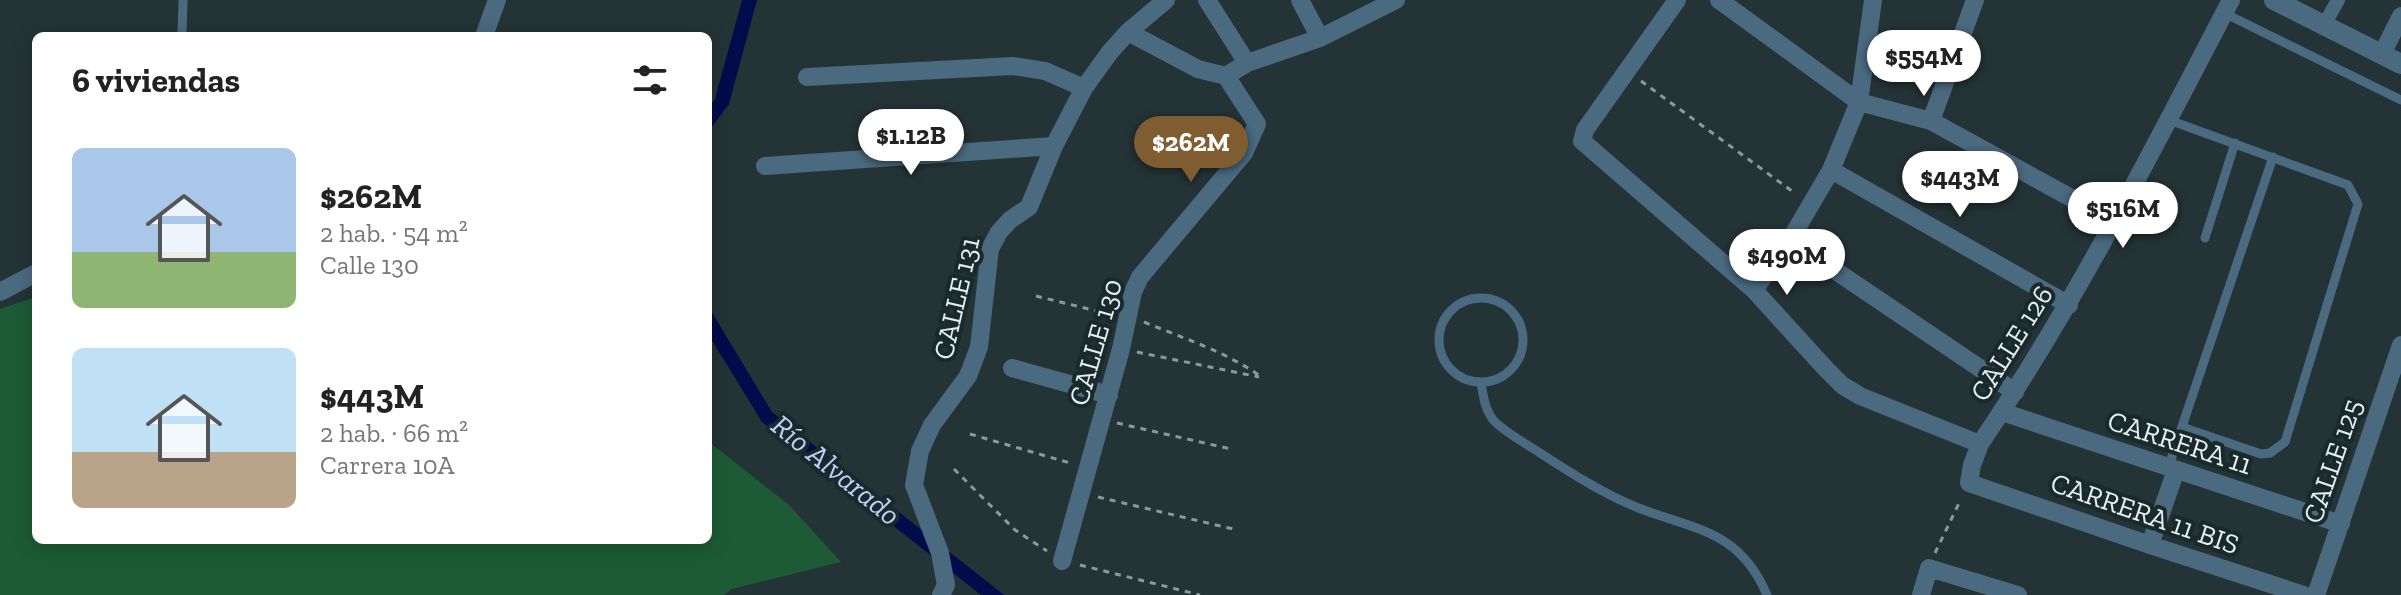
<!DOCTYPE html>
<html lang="es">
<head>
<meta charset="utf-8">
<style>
  :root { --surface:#fff; --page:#f2f2f2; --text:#222; --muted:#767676; --accent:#805d30 }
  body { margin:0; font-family:"Zilla Slab",serif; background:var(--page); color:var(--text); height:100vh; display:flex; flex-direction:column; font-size:30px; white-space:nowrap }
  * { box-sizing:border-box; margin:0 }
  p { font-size:26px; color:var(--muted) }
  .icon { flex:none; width:44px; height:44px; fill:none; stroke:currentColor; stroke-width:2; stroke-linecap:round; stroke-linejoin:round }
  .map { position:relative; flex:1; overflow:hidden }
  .sheet { position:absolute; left:32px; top:32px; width:680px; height:512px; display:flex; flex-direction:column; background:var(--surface); border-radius:12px; box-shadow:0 4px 20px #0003 }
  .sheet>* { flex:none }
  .price { position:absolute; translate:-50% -68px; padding:0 18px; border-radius:28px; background:#fff; color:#222; font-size:26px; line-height:52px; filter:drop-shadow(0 2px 4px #0008) }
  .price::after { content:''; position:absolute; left:50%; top:48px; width:24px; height:18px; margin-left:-12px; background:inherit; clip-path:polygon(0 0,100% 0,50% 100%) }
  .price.on { background:var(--accent); color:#fff }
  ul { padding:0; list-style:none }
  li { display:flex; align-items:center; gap:24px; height:200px; padding:0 40px }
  li span { display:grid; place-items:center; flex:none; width:224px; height:160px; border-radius:12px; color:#555 }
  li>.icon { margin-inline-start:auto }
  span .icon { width:96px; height:96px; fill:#fffc; stroke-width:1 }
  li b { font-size:34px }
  h2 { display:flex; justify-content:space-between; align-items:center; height:96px; padding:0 40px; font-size:34px }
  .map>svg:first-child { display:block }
  .green { fill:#1c5b35 }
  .water { fill:#030c4a }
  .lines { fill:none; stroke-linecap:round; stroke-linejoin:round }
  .path { stroke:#8c989a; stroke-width:3; stroke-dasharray:6 6; stroke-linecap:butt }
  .service { stroke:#4a6a80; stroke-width:9 }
  .pedestrian { stroke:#4a6a80; stroke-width:14 }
  .minor { stroke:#4a6a80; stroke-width:18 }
  .tertiary { stroke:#4a6a80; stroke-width:20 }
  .labels { text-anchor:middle; stroke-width:8; stroke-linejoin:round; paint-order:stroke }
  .street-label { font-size:28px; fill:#e4eeef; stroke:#1a292c }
  .water-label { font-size:30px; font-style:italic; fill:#bed0f6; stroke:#1a292c }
</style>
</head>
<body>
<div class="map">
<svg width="2401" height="595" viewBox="0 0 2401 595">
  <rect width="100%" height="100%" fill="#243336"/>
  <path class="green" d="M36,297V540H708V441L789,505L841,562L732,589L724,595H0V309Z"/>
  <path class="water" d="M742,0H757L729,104L708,132V109L715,99Z
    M708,306L772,412L1004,595H981L762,422L708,334Z"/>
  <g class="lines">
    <path class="path" d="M1641,81L1796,194
      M1036,296L1109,314
      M1144,322C1185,339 1227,352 1263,378
      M1137,352L1259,377
      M1117,423L1231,449
      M970,434L1070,463
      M954,469L1015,530L1047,551
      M1098,497L1233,529
      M1935,553L1961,499
      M1080,565L1200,595"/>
    <path class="service" d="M2224,13L2401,100
      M182,36L183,0
      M2169,120L2348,185L2358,204L2285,442L2270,453L2261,454L2182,427
      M2205,238L2235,143
      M1439 340a42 42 0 1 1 84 0a42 42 0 1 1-84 0Z
      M1481,382C1483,396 1485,411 1495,422C1508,434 1525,443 1540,453C1571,473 1602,493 1636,507C1694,530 1739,529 1767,595
      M2168,468L2273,157"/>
    <path class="pedestrian" d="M2324,25L2338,0"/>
    <path class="minor" d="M1207,0L1247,63
      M1300,0L1320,38
      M1677,0L1585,130L1582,141L1754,290L1826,369L1842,385L1860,396L1980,444
      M1719,0L1859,102L1931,121L2115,222
      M2231,0C2152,151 2076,302 1980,444L1972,465L1969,483L2150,545L2304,595
      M484,36L497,0
      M2382,54L2401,16
      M1226,76L1247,63L1320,38L1396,0
      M807,77L1013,66L1045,71L1084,88
      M1931,121L1975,0
      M765,166L1054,146
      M1831,170L2069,305
      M1790,240L2015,392
      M1754,290L1790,240L1831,170L1859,102L1873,0
      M0,292L36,273
      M1012,368L1109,395
      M2002,412L2341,524
      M2150,545L2176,470
      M1062,561L1121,349L1133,292L1140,277L1244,153L1257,124L1226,76L1198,69L1128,32
      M941,595L946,585L940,553L914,485L920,451L932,425L968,376L979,347L990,249L999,232L1010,220L1029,207L1054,146L1084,88L1110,52L1128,32L1166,0
      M1921,595L1929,568L2018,595
      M2316,595L2401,345"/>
    <path class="tertiary" d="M2274,0L2401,64"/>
  </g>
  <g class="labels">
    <g class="street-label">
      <text transform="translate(956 298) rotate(-77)" y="10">CALLE 131</text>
      <text transform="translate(1095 342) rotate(-74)" y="10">CALLE 130</text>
      <text transform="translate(2011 343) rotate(-58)" y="10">CALLE 126</text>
      <text transform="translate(2180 442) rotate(18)" y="10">CARRERA 11</text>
      <text transform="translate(2332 461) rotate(-71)" y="10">CALLE 125</text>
      <text transform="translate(2145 513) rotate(19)" y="10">CARRERA 11 BIS</text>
    </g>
    <g class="water-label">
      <text transform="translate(836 470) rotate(39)" y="10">Río Alvarado</text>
    </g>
  </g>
</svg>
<b class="price" style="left:1924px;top:98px">$554M</b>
<b class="price" style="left:911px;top:177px">$1.12B</b>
<b class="price on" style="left:1191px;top:184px">$262M</b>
<b class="price" style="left:1960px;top:219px">$443M</b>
<b class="price" style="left:2123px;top:250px">$516M</b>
<b class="price" style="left:1787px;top:297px">$490M</b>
<section class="sheet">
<h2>6 viviendas<svg class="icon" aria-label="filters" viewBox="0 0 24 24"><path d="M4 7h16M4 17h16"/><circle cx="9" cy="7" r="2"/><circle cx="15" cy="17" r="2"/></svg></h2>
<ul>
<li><span style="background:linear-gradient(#a9c7e8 65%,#8fb573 0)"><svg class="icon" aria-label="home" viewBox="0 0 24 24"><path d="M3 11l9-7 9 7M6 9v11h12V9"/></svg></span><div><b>$262M</b><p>2 hab. · 54 m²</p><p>Calle 130</p></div></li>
<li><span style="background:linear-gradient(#bfe0f5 65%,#b9a48a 0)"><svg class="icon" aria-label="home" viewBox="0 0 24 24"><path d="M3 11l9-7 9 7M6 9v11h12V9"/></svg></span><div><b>$443M</b><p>2 hab. · 66 m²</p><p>Carrera 10A</p></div></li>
</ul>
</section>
</div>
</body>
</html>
